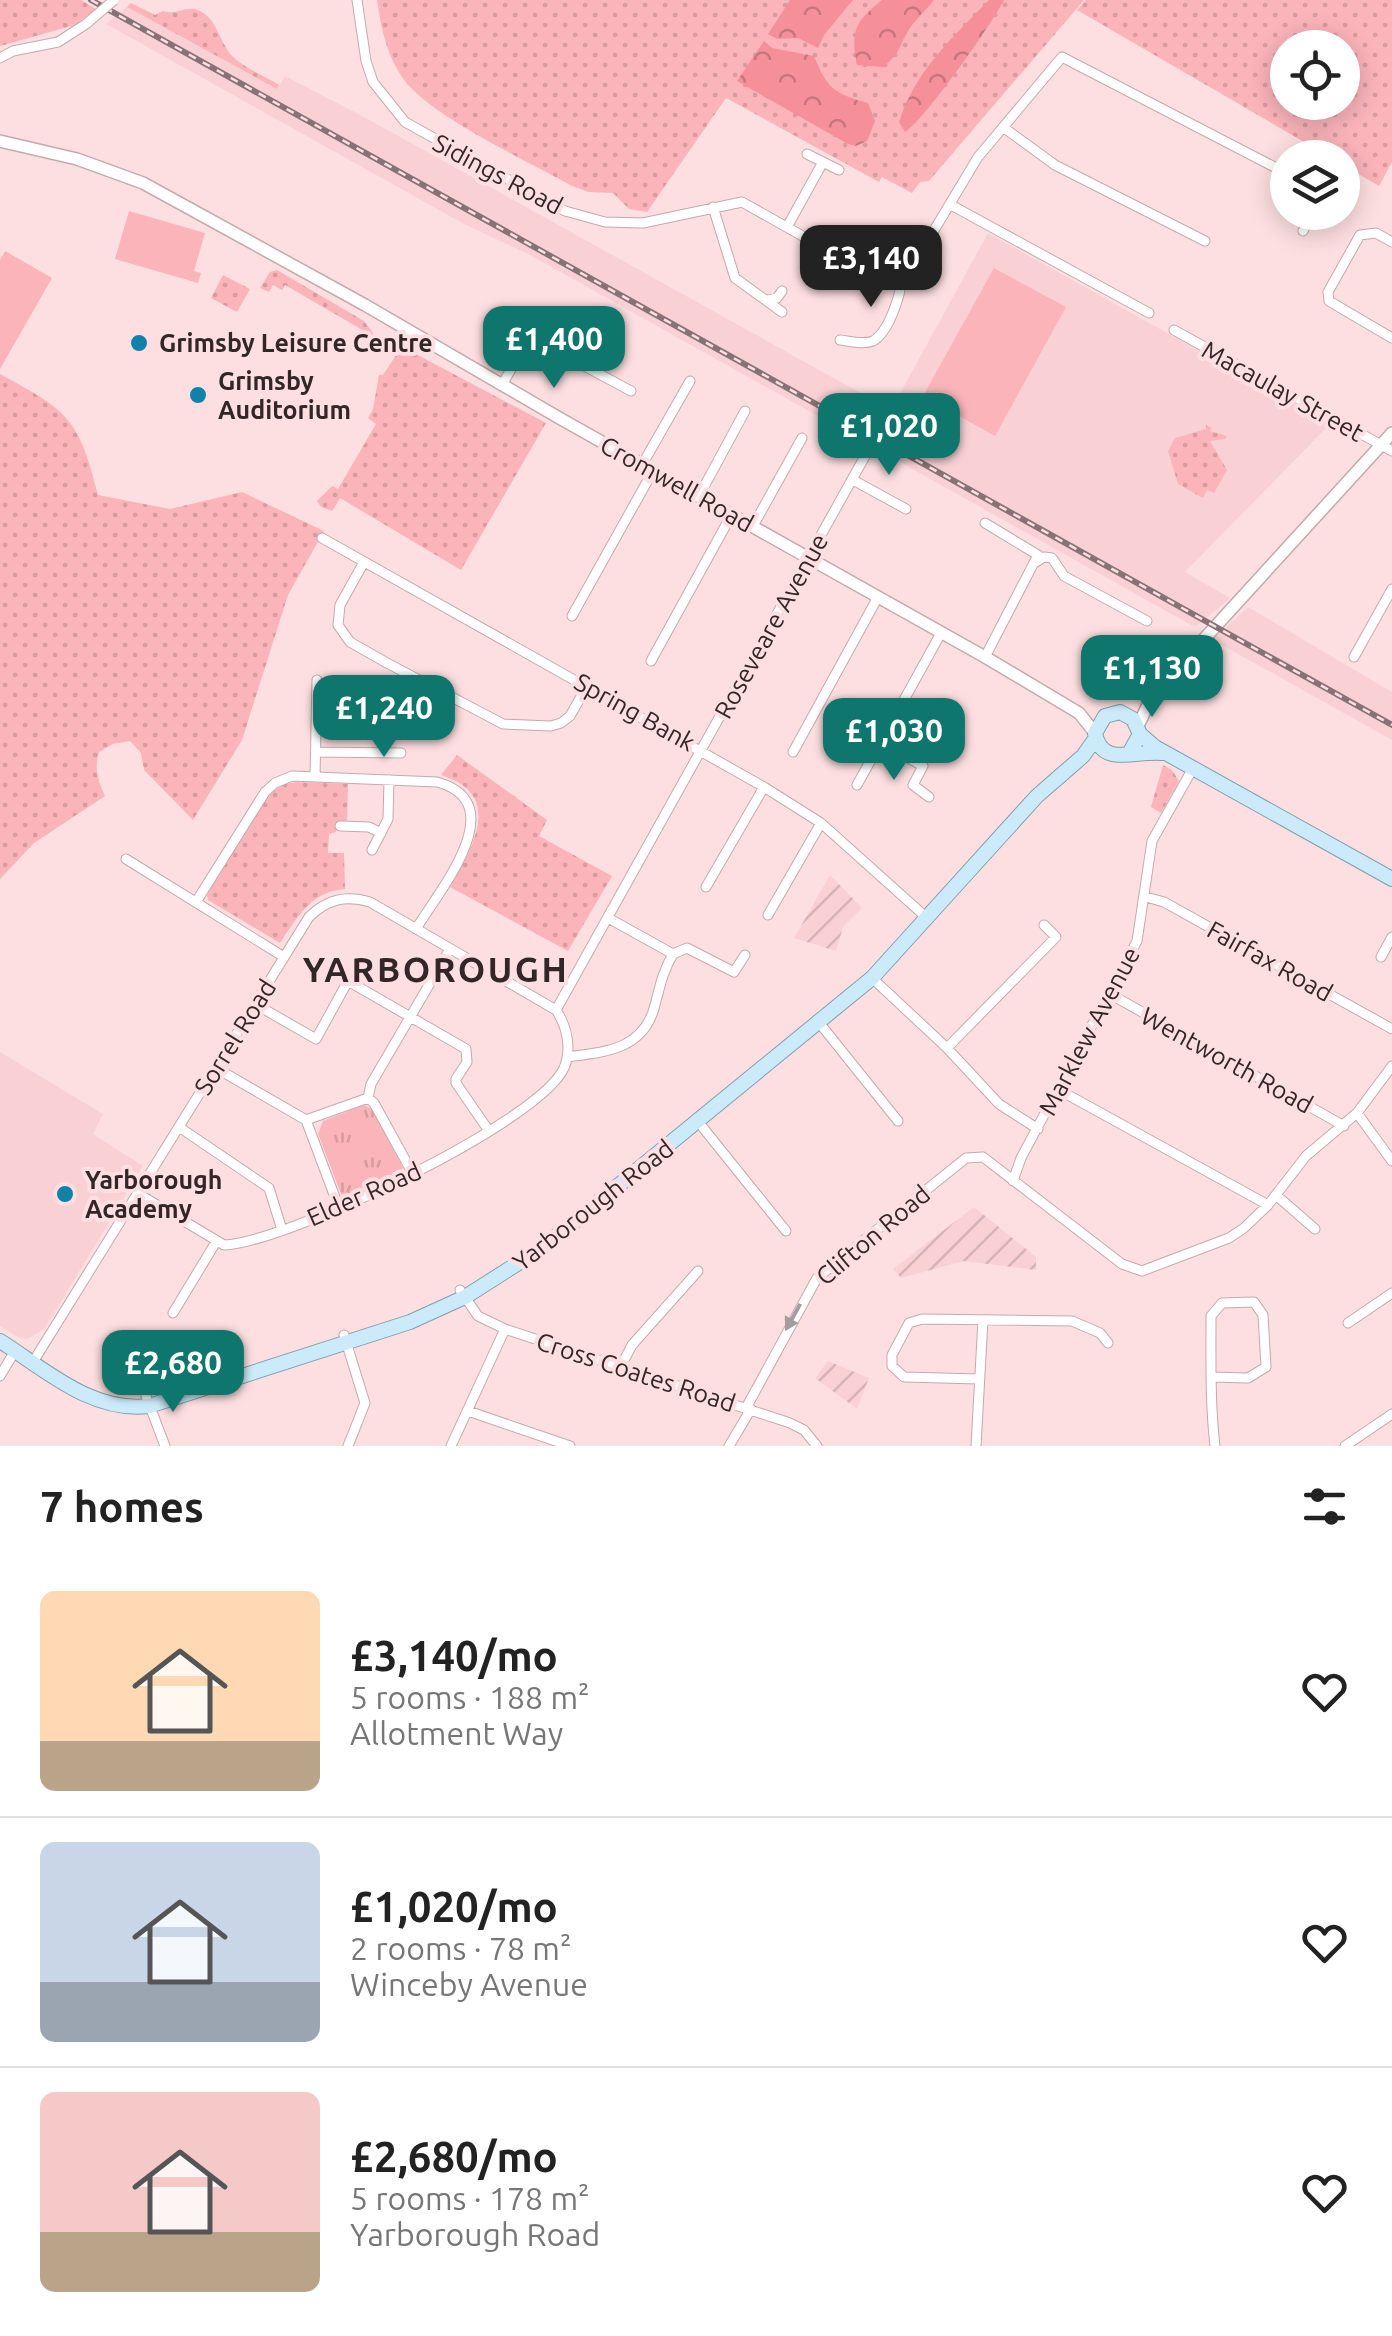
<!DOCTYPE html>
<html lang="en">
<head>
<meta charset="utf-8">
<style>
  :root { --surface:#fff; --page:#f2f2f2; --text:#222; --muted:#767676; --line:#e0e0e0; --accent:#0f766e }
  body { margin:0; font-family:Ubuntu,sans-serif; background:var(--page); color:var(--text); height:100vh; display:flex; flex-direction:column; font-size:38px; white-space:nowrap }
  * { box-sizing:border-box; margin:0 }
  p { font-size:32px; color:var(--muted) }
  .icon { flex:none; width:55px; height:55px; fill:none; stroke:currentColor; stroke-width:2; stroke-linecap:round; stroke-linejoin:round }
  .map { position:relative; height:1446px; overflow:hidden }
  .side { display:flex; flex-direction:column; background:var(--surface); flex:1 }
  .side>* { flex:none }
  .tools { position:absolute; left:1270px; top:30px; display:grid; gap:20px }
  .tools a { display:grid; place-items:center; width:90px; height:90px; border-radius:50%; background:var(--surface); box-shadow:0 5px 25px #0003; font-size:50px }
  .price { position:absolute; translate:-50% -85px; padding:0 22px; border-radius:20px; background:var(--accent); color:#fff; font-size:32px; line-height:65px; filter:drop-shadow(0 2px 5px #0008) }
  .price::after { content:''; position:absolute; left:50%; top:60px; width:30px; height:22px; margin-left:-15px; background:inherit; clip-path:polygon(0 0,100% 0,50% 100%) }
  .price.on { background:#222; color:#fff }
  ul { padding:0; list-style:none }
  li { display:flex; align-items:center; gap:30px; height:250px; padding:0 40px }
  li+li { border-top:2px solid var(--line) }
  li span { display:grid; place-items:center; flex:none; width:280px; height:200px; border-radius:15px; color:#555 }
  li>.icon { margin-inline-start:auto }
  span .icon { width:120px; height:120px; fill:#fffc; stroke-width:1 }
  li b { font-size:42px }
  h2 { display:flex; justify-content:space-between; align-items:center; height:120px; padding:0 40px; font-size:42px }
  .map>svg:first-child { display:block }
  .built { fill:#f9d1d4 }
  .industrial { fill:url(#industrial-furrows) }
  .grass { fill:url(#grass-dots); fill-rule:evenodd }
  .forest { fill:url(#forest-crowns) }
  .park { fill:url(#park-tufts) }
  .pitch { fill:#fbb4ba }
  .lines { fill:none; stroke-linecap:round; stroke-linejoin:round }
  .minor-casing { stroke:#c6a9ab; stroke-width:11 }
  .tertiary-casing { stroke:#c6a9ab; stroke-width:14 }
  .primary-casing { stroke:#809eae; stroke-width:16 }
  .minor { stroke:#fff; stroke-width:9 }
  .tertiary { stroke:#fff; stroke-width:11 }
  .primary { stroke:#ccebfa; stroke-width:14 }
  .rail-casing { stroke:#877375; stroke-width:6 }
  .rail { stroke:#fedfe1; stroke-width:2.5; stroke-dasharray:8; stroke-linecap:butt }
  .minor-bridge-casing { stroke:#c6a9ab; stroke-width:11; stroke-linecap:butt }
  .minor-bridge { stroke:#fff; stroke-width:9 }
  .oneway { fill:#a39d9e }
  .poi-dot { fill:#1081a9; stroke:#fedfe1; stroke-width:4 }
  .labels { text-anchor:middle; stroke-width:8; stroke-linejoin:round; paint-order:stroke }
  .street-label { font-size:25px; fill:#322627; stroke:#fedfe1 }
  .poi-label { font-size:25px; font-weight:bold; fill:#322627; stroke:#fedfe1; text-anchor:start }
  .district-label { font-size:35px; font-weight:bold; letter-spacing:2.5px; fill:#322627; stroke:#fedfe1 }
</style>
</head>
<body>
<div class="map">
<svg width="1392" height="1446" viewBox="0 0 1392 1446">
  <defs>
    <pattern id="industrial-furrows" width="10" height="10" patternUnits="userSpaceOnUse" patternTransform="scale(2.5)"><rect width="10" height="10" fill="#f9d1d4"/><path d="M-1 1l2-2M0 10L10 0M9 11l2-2" fill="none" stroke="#d6b3b6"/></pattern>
    <pattern id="grass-dots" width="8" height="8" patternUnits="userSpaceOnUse" patternTransform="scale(2.5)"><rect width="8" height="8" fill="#fbb4ba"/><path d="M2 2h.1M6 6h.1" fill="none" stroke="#d89ba0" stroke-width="1.8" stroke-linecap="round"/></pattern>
    <pattern id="forest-crowns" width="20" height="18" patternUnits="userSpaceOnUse" patternTransform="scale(2.5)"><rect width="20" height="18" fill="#f58f9a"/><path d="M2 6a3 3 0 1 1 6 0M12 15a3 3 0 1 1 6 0" fill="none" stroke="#c7757e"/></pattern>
    <pattern id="park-tufts" width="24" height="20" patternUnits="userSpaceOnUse" patternTransform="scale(2.5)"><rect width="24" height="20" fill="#fbb4ba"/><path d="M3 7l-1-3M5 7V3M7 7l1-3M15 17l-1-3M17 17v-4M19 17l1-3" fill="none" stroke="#d89ba0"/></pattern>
  </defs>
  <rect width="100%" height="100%" fill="#fedfe1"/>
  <path class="built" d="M127,7L277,89L285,76L366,118L891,410L988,233L1330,424L1185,572L1230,598L1197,626L1191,625L530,255L464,224L106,24Z
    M1248,607L1392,692V740L1213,640Z
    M0,1052L103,1114L93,1134L143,1166L45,1328L28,1339L20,1338L0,1326Z"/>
  <path class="industrial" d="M830,875L862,908L843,927L836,951L794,938Z
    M974,1207L1036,1257V1270L964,1261L901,1278L893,1269Z
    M828,1361L869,1378L857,1409L815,1378Z"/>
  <path class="grass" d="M0,0H81L96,9L75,25L0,46Z
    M377,0H1084L929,181L920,182L912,193L882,177L879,182L726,98L647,212L629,209L613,193L588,192L570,185C526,160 434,118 405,81C387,57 381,28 377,0Z
    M1086,0H1392V162L1379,186L1343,165L1342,158L1330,157L1077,10ZM1288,48H1342V102H1288Z
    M131,3L155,15L163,11C177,16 187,4 200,11C217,19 220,43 232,56C244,68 265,76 279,85L277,89L127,7Z
    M277,270L364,321L373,333L374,344L363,339L366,332L285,285L282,290L273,285L269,292L260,288L270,272Z
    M223,275L250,289L237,312L211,298Z
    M400,349L414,353L546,423L461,570L340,498L332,511L321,507L317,501L332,486L338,489L376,424L368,418L373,409L379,375H383Z
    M0,374C68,411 79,418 98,495L170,509L242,492L324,531L288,595L242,740L193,820L144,770L141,753L130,741L113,744L99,752C94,769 98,780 105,796L34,843L0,879Z
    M1206,425L1212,428L1210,431L1227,436L1225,439L1210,441L1227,470L1214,493L1207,490L1203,498L1178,484L1168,451L1175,438L1206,429Z
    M457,755L547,820L539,836L612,876L568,951L450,887C471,850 506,795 441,775Z
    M1163,765L1172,770L1179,781L1161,813L1151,807Z
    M297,782L348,784L347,822H337L336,832L329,834L328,853H344L345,889C310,892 298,917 280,943L208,900L207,895L266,796L284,784Z"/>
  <path class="forest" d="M790,0H853L824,35L818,48L798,38L777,39L768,34Z
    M882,0H934C926,11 913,21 907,33C898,48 900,54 883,67L857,65C850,30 856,21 882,0Z
    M989,0H1004C992,24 923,122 905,132L899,122C916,70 952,38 989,0Z
    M764,41L772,48L814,56C827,88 834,94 868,103L875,121L867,141L856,146L848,144L737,81Z"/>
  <path class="park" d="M364,1105L372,1109L403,1168C391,1184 360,1199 341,1194L318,1134L323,1121Z"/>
  <path class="pitch" d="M129,211L205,233L194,271L201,273L198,283L115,259Z
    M5,251L52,278L0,369V260Z
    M994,268L1066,307L995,436L923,396Z"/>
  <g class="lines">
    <defs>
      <path id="minor" d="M357,0L366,61L373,82L405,122L565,211L605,222L643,223L742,202L856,266L876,272H909L978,157L1062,57L1288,174
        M0,58L13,51L58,42
        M1003,127L1055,165L1205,241
        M807,154L839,170
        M1342,202L1347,204
        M951,205L1149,313
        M713,207L735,278L782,312
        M787,227L823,162
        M1303,231L1313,212
        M1392,242L1376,233L1360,235L1328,292L1329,301L1392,338
        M768,300L777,298L782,291
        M1174,330L1392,451
        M840,340C849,341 864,345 873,341C889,332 903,291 901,274
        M502,385L526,343L538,335H545L562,345L577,362L631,391
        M642,465L690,381
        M853,480L906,509
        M699,496L745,411
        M753,526L802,438
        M322,538L764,787L821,823L927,918
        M364,562L340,605L338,625L350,642L387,663L503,724L551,726L561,723L570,716L587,686
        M1036,562L1044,557L1052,558L1064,576L1147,621
        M572,616L653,471
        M985,657L1038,555L985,523
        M1354,657L1392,589
        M651,661L732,514
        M881,743L923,766L913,785L929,797
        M316,752L401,753
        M793,752L878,597
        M315,777L317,680
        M857,785L941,633
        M340,826L369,827L381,833
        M372,850L388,819L389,780
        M126,859L284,957
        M706,887L764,787
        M1146,897L1164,902L1392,1029
        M196,902L265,792L275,783L292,776L437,782C514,803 439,891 416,929
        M768,915L821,823
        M610,919L673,954L687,948L734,972L745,955
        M1381,957L1392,937
        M872,978L947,1048L999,1104L1038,1129
        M1110,994L1344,1126
        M255,1004L316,1039L348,981L466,1049L467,1062L456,1079V1083L489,1131
        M556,1010L869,449
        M817,1020L898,1121
        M947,1048L1056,937L1044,925
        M567,1057C605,1052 644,1050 655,1005C660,986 663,971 673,954
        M216,1068L306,1120
        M1059,1090L1268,1205
        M368,1098L371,1084L450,949
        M1357,1113L1392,1161
        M696,1119L786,1231
        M179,1127L269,1188L282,1230
        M1013,1181L1021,1158L1137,941L1152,841L1193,768
        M137,1193L224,1245C285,1243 539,1123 564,1068C572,1049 567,1026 556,1010
        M1276,1195L1315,1229
        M339,1208L306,1120L368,1098L374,1103L413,1174
        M460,1290L478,1316L505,1329L790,1423L804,1430L817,1446
        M173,1313L216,1242
        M1348,1323L1392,1293
        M344,1335L365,1403L348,1446
        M33,1362L309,917C327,899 346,895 370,902L556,1010
        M621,1366L632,1345L698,1271
        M0,1376L15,1351
        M1211,1377L1248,1378L1266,1367L1263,1315L1254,1302L1222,1303L1211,1316C1211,1359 1210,1403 1215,1446
        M979,1379L904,1377L892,1366V1355L909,1323L922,1319L1072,1321L1100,1333L1108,1343
        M146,1396L165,1446
        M746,1408L817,1278L966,1158L983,1157L1122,1264L1142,1271L1229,1238L1244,1228L1268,1205L1306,1156L1357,1113L1392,1066
        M468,1411L570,1446
        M451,1446L505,1329
        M729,1446L751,1409
        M976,1446L983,1320
        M1345,1446L1392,1414"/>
      <path id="tertiary" d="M0,141L77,159L143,183L365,305L561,419L985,657L1079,713L1095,733
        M1138,726L1152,696L1392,433"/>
      <path id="primary" d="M1140,734L1155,747L1392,879
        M1130,752L1140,734L1133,719L1120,712L1105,716L1095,733C1101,768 1136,750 1162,753
        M0,1341C46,1370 92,1413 149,1406L410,1322L465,1297L542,1248L872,978L1037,796L1083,756L1095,739"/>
    </defs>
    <use href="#minor" class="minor-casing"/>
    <use href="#tertiary" class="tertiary-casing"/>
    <use href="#primary" class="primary-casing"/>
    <use href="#minor" class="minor"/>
    <use href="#tertiary" class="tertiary"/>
    <use href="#primary" class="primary"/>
    <defs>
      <path id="rail" d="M91,0L1392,725"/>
    </defs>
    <use href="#rail" class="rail-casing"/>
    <use href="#rail" class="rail"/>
    <defs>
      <path id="minor-bridge" d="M58,42L86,24L114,0"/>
    </defs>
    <use href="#minor-bridge" class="minor-bridge-casing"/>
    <use href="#minor-bridge" class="minor-bridge"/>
  </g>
  <defs><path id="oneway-solid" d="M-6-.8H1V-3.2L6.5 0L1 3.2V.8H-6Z" transform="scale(2.5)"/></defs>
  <use class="oneway" href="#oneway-solid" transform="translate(793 1317) rotate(119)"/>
  <g class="poi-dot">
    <circle cx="139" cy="343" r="10"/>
    <circle cx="198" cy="395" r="10"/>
    <circle cx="65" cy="1194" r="10"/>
  </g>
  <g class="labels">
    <g class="street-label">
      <text transform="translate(498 174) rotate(28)" y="9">Sidings Road</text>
      <text transform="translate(1283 391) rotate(29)" y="9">Macaulay Street</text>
      <text transform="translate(677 484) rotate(29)" y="9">Cromwell Road</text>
      <text transform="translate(771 626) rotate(-61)" y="9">Roseveare Avenue</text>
      <text transform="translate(635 712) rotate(29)" y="9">Spring Bank</text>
      <text transform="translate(1270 961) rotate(29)" y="9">Fairfax Road</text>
      <text transform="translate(1089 1031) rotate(-62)" y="9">Marklew Avenue</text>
      <text transform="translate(235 1037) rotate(-58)" y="9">Sorrel Road</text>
      <text transform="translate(1227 1060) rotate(29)" y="9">Wentworth Road</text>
      <text transform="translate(364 1194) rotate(-24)" y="9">Elder Road</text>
      <text transform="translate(593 1205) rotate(-38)" y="9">Yarborough Road</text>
      <text transform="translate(873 1235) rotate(-40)" y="9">Clifton Road</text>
      <text transform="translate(636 1372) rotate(18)" y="9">Cross Coates Road</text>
    </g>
    <g class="poi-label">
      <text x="159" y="352">Grimsby Leisure Centre</text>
      <text x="218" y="390">Grimsby<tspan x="218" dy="29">Auditorium</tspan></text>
      <text x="85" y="1189">Yarborough<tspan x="85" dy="29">Academy</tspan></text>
    </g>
    <g class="district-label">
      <text x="436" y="982">YARBOROUGH</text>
    </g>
  </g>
</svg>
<div class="tools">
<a><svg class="icon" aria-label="locate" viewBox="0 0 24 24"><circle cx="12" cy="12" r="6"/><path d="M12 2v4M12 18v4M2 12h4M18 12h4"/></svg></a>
<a><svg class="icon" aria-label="layers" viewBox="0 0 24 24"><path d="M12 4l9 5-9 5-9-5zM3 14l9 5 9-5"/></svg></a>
</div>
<b class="price on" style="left:871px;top:310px">£3,140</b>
<b class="price" style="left:554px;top:391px">£1,400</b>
<b class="price" style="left:889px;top:478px">£1,020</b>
<b class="price" style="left:1152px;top:720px">£1,130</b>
<b class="price" style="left:384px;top:760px">£1,240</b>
<b class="price" style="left:894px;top:783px">£1,030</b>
<b class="price" style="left:173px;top:1415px">£2,680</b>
</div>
<section class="side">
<h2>7 homes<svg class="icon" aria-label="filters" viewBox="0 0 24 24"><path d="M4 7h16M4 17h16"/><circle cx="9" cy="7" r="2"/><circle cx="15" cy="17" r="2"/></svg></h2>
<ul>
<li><span style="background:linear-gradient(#ffd9b3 75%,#b9a48a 0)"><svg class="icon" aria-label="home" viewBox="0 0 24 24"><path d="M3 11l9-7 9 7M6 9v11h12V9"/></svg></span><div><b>£3,140/mo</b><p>5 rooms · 188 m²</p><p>Allotment Way</p></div><svg class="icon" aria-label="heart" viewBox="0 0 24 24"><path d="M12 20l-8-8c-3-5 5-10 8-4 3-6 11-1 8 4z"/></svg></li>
<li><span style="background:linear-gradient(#c9d6e8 70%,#9aa5b1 0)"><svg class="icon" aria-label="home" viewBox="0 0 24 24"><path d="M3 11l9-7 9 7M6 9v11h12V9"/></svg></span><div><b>£1,020/mo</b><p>2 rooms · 78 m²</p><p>Winceby Avenue</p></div><svg class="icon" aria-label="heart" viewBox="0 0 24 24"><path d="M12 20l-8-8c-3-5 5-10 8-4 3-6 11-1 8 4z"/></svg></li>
<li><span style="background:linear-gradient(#f6c9c9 70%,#b9a48a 0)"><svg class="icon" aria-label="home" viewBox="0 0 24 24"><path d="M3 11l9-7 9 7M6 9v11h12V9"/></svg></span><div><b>£2,680/mo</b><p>5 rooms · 178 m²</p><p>Yarborough Road</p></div><svg class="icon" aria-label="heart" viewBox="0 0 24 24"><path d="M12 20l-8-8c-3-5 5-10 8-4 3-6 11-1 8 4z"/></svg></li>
</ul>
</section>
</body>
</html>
